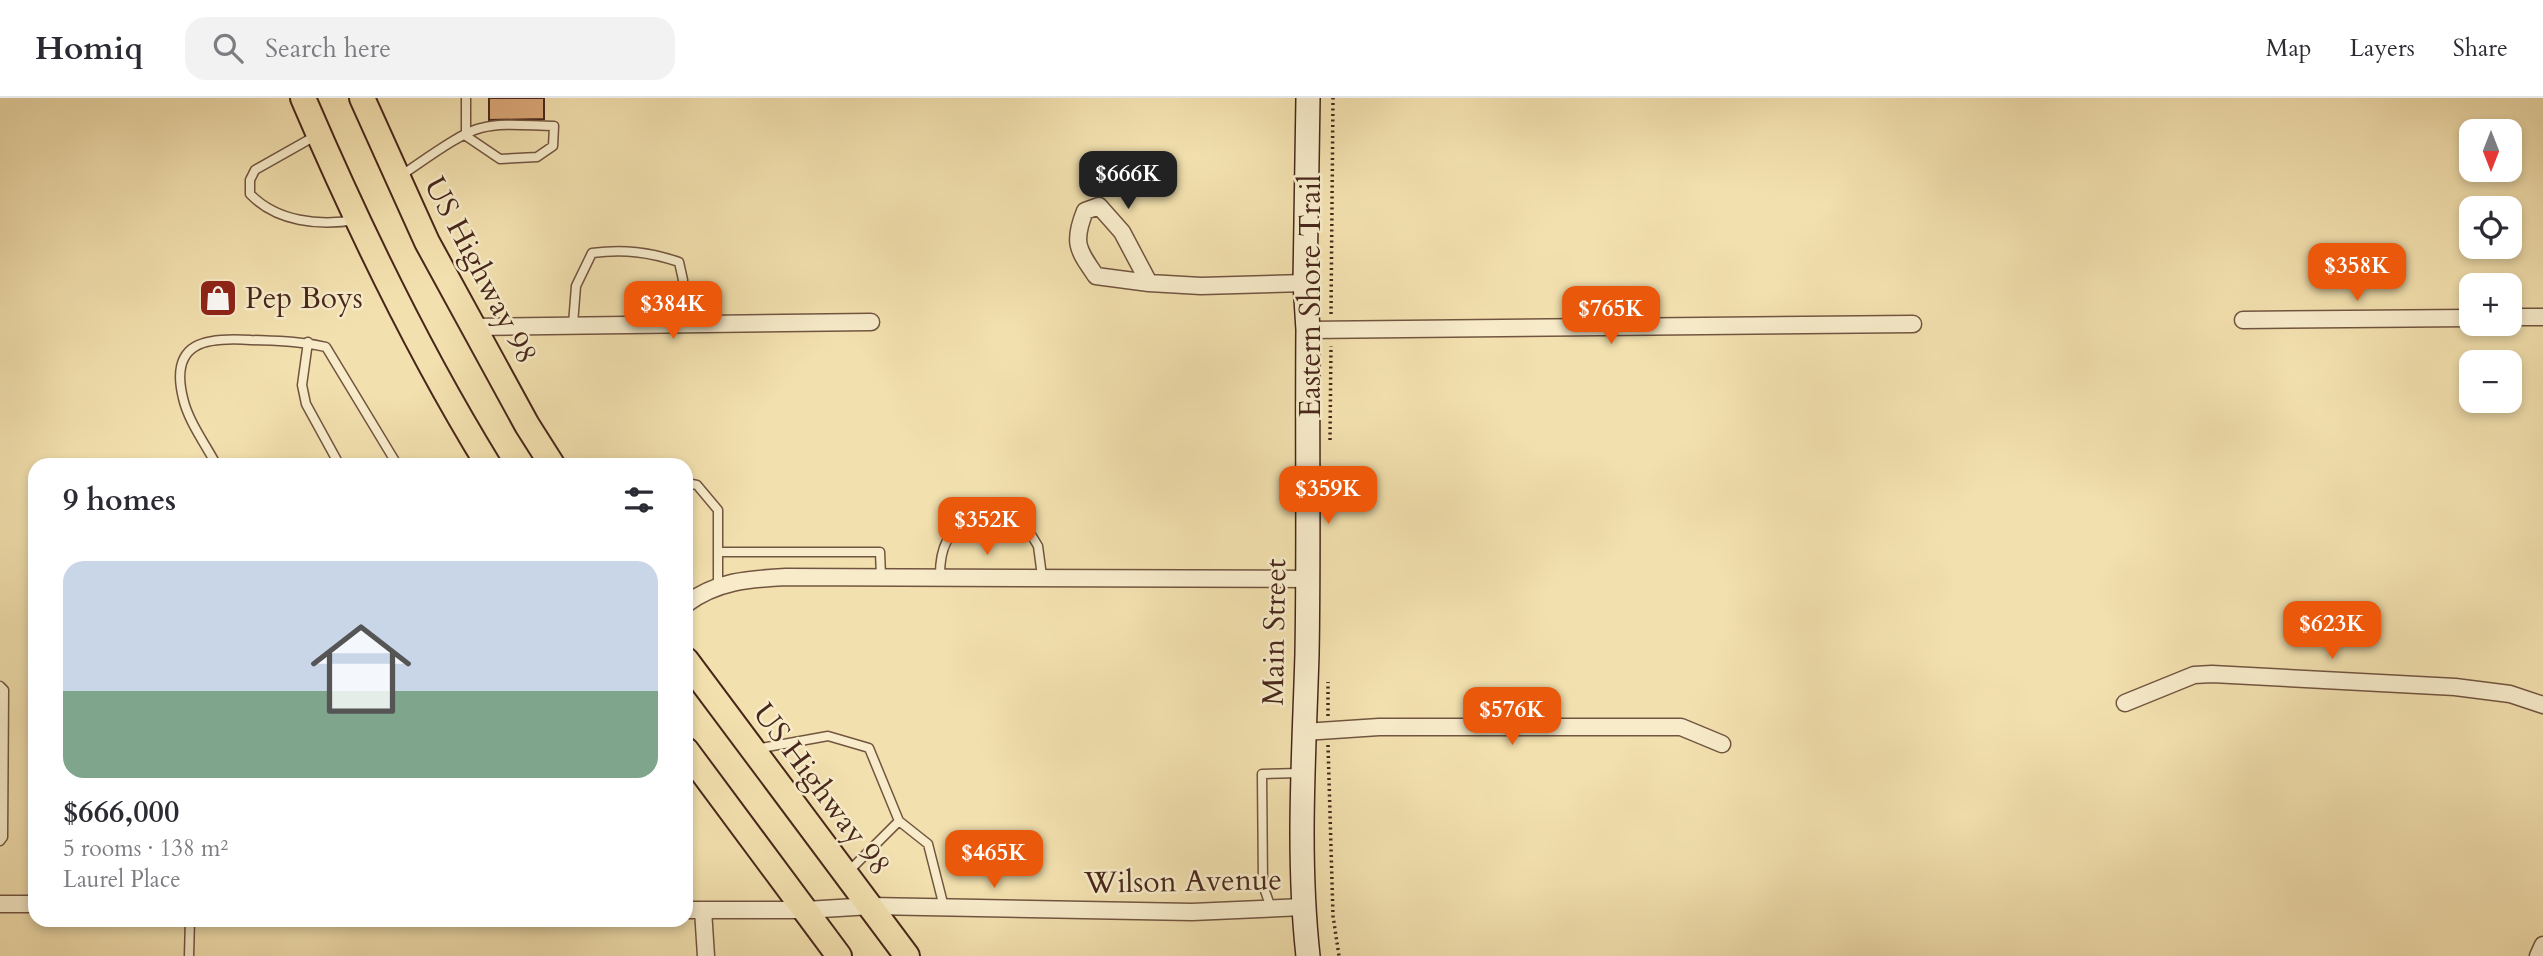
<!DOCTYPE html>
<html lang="en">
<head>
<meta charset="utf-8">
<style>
  :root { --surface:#fff; --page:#f2f2f3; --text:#2b2b33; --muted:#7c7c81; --line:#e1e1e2; --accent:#ea580c }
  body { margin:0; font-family:Cardo,serif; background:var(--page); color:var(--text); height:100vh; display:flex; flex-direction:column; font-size:26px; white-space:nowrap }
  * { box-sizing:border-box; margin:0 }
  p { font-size:23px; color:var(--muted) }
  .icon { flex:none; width:38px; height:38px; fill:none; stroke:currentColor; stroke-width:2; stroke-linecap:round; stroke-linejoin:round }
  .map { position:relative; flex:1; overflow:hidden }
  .side { position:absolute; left:28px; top:360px; width:665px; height:469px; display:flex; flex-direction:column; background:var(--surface); border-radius:21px; box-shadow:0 4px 10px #0003 }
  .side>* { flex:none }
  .needle { width:46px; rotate:180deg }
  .tools { position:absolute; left:2459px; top:21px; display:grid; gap:14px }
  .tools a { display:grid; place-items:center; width:63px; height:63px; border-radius:14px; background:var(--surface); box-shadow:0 4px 10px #0003; font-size:35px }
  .price { position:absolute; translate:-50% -60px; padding:0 16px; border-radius:14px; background:var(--accent); color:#fff; font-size:23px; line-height:46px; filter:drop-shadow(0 2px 4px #0008) }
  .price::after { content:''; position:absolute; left:50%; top:42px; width:21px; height:16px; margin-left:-10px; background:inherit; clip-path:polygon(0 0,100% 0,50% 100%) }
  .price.active { background:#222; color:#fff }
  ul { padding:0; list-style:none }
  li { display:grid; align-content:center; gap:14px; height:371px; padding:0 35px }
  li+li { border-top:2px solid var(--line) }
  li span { display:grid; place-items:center; height:217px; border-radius:21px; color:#555 }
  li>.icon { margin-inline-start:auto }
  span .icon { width:126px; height:126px; fill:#fffc; stroke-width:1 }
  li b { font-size:30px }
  h2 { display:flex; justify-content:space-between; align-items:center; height:84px; padding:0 35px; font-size:30px }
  header { display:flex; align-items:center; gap:42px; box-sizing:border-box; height:98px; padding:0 35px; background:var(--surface); border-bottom:2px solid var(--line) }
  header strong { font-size:33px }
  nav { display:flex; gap:38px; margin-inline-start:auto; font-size:24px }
  .search { width:490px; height:63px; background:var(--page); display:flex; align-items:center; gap:18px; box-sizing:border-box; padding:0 24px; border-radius:21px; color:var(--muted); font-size:26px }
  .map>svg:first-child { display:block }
  .building { fill:#dca879; stroke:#48271b; stroke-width:2 }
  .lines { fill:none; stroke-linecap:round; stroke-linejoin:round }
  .lane-casing { stroke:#725540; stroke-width:11 }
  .street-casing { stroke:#725540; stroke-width:19 }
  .secondary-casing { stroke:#48271b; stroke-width:26 }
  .primary-casing { stroke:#48271b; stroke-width:28 }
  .path { stroke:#48271b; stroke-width:3.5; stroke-dasharray:2 3.5; stroke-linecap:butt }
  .lane { stroke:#f7ebca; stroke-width:8 }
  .street { stroke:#f7ebca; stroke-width:16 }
  .secondary { stroke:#f7ebca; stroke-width:23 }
  .primary { stroke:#f2e0ae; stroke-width:24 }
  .labels { text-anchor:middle; stroke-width:5; stroke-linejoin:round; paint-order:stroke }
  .street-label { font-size:30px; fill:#48271b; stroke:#f7ebca }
  .poi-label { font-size:30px; fill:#48271b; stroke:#f7ebca; text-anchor:start }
</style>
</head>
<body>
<header>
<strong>Homiq</strong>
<div class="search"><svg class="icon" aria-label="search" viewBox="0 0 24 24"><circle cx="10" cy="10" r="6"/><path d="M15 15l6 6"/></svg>Search here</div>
<nav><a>Map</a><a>Layers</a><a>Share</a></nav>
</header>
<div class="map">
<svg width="2543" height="858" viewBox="0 0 2543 858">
  <rect width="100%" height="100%" fill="#f2e0ae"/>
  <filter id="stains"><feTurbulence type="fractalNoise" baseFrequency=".00286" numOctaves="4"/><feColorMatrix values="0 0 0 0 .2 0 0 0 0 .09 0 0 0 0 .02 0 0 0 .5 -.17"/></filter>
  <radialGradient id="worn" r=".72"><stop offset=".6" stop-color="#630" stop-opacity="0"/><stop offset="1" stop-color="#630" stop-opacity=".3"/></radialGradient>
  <path class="building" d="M489,0H544V21L489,22Z"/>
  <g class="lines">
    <defs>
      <path id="lane" d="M317,37L255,72L250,82V96C277,124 319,128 356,122
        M400,78C419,66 461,34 481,30C504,24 530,28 554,28L553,48L537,59L500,61L466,38V0
        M573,226L576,188L592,155C624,151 649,154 679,164L683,182L680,224
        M308,244L302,287L306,306L340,368
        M217,368C206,347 188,323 183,300C169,243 207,239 251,242C277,243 300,243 326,249L398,368
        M686,385L697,387L718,412V488
        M718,454H880L881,478
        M940,477C940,416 980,421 1027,430L1038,448L1042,478
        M0,588L4,592L3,739L0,743
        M756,651L828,638L869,650L899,723L848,774
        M899,723L928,746L944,809
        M1271,810L1263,787L1262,676L1300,675
        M189,858L190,822"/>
      <path id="street" d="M1099,108L1122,134L1149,185L1096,178C1078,152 1072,145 1085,113Z
        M1149,185L1201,188L1305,185
        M2510,219H2543
        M2243,222L2471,220
        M474,229L871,224
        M1308,232L1913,226
        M686,506C717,483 748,481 786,479L1306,481
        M2125,605L2194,577L2212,576L2455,589L2510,596L2543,607
        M1304,634L1379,629H1681L1722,646
        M0,806H35
        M686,812H806L871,808L1192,814L1303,809
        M703,812L706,858
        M2538,858L2543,847"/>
      <path id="secondary" d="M1308,0L1305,185L1308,232C1307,340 1309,448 1307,556C1304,657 1297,757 1308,858"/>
      <path id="primary" d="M303,0C357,126 417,251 489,368
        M362,0L427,144L527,327L553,368
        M686,562L907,858
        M686,652L839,858"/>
    </defs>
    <use href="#lane" class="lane-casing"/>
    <use href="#street" class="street-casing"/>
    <use href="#secondary" class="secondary-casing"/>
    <use href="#primary" class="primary-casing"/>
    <path class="path" d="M1331,216L1333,0
      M1330,342L1331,248
      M1328,618V584
      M1328,647L1333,818L1339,858"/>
    <use href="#lane" class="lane"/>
    <use href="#street" class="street"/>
    <use href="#secondary" class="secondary"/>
    <use href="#primary" class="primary"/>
  </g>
  <defs>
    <symbol id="shop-square" viewBox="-11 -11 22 22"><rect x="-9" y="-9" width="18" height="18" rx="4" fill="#8f2418" stroke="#f7ebca"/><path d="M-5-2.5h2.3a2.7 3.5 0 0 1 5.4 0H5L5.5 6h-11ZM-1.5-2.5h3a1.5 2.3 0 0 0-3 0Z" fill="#fff"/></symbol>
  </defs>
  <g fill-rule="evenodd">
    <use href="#shop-square" x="196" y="178" width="44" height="44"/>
  </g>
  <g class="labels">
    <g class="street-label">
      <text transform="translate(481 172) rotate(62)" y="10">US Highway 98</text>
      <text transform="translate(1310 198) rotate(-90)" y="10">Eastern Shore Trail</text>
      <text transform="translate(1274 534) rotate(-89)" y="10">Main Street</text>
      <text transform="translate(822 691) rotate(53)" y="10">US Highway 98</text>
      <text transform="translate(1183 783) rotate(-1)" y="10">Wilson Avenue</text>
    </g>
    <g class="poi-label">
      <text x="245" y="210">Pep Boys</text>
    </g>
  </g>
  <rect width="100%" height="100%" filter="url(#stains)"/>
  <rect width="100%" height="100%" fill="url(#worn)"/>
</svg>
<div class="tools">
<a><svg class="needle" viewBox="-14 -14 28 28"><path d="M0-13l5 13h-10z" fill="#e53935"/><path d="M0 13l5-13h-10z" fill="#7c7c81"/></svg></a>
<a><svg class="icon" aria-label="locate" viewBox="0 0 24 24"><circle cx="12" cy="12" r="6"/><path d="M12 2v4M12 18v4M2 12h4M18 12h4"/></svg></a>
<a>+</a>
<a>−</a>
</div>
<b class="price active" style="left:1128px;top:113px">$666K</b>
<b class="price" style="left:2357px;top:205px">$358K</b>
<b class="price" style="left:673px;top:243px">$384K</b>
<b class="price" style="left:1611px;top:248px">$765K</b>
<b class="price" style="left:1328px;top:428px">$359K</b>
<b class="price" style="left:987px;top:459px">$352K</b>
<b class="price" style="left:2332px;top:563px">$623K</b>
<b class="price" style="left:1512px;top:649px">$576K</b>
<b class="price" style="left:994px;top:792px">$465K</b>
<section class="side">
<h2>9 homes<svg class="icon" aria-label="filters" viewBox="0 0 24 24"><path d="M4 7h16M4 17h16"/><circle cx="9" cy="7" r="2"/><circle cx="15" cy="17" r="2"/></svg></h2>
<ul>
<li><span style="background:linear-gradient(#c9d6e8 60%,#7fa58c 0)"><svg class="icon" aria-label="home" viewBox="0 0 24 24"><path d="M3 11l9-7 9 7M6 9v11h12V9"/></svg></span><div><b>$666,000</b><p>5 rooms · 138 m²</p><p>Laurel Place</p></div></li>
</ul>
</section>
</div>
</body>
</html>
